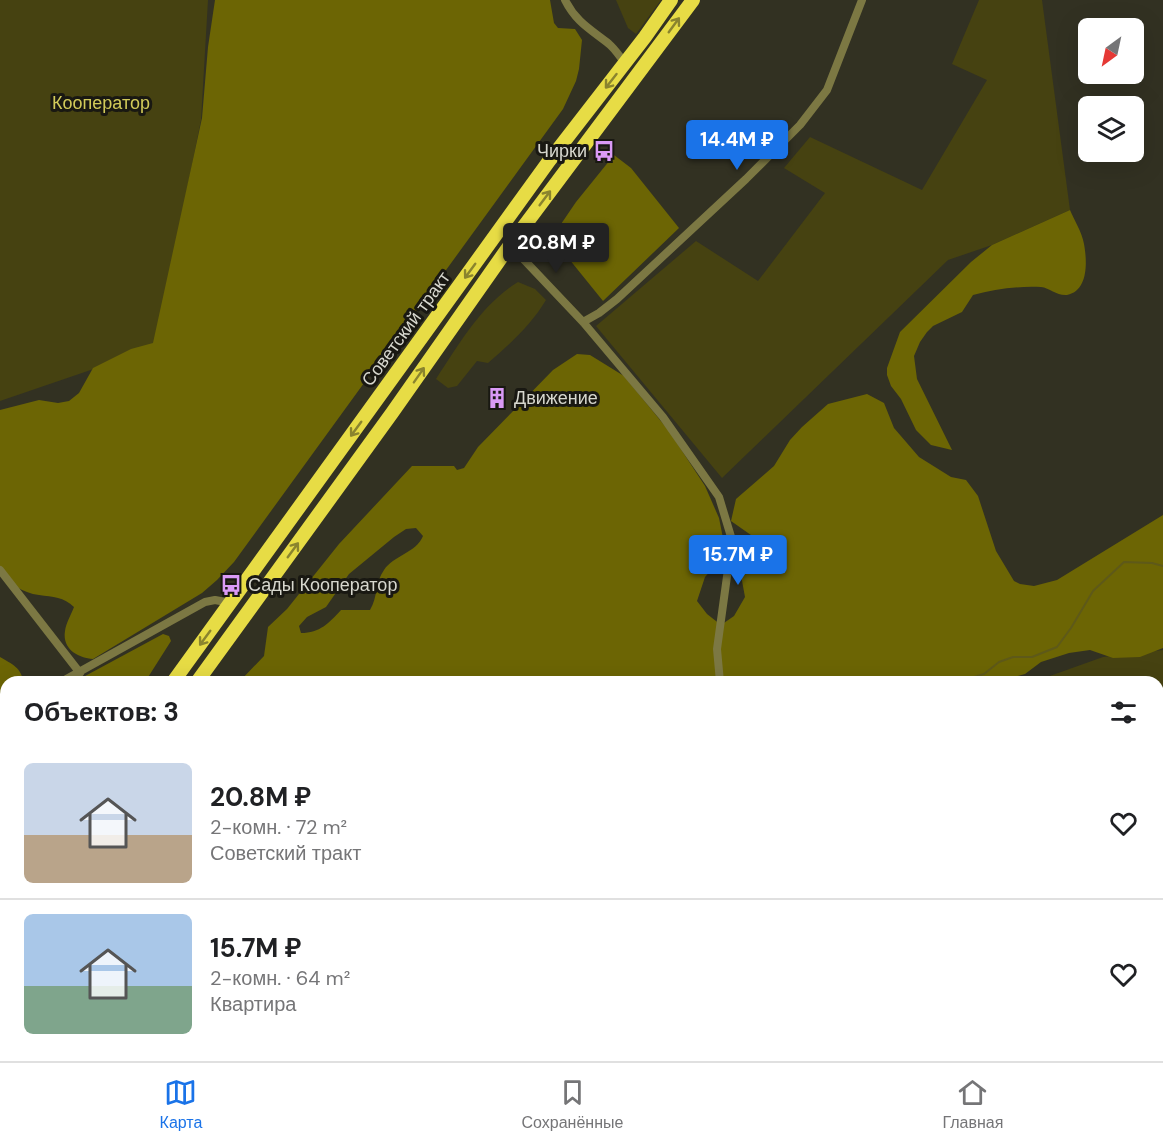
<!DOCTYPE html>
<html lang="ru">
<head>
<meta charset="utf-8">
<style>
  :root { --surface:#fff; --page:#f2f2f2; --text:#202124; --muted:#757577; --line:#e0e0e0; --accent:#1a73e8 }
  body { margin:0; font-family:"DM Sans",sans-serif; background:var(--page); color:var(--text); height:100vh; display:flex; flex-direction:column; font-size:22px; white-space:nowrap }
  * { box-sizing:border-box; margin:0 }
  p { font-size:20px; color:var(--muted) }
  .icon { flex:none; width:33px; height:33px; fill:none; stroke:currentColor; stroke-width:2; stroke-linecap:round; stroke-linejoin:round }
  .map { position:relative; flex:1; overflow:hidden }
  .sheet { position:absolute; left:0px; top:676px; width:1164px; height:386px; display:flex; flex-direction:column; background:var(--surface); border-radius:18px 18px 0 0; box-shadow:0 6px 24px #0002 }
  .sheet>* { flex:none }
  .needle { width:39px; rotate:213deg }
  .tools { position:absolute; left:1078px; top:18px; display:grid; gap:12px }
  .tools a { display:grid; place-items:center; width:66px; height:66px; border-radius:9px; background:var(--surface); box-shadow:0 6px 24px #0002; font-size:30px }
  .price { position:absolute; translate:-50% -51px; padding:0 14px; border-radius:6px; background:var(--accent); color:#fff; font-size:20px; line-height:39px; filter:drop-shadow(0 2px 3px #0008) }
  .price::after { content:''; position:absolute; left:50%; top:36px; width:18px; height:14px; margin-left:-9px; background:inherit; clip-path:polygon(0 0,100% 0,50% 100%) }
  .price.on { background:#222; color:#fff }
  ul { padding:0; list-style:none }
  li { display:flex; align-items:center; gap:18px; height:150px; padding:0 24px }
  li+li { border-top:2px solid var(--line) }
  li span { display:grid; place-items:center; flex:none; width:168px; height:120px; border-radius:9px; color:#555 }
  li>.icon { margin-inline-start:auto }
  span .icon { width:72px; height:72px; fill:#fffc; stroke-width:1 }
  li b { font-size:26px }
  h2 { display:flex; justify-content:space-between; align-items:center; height:72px; padding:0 24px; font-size:26px }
  .tab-bar { display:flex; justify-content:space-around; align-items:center; height:84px; border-top:2px solid var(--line); background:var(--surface); font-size:16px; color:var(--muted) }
  .tab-bar a { display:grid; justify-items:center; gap:3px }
  .tab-bar .on { color:var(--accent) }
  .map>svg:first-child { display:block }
  .green { fill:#464211 }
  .forest { fill:#6c6504; fill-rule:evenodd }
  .water { fill:#5e5919 }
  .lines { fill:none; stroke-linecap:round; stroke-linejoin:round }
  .stream { stroke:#5e5919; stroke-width:2 }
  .river { stroke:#5e5919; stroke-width:15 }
  .street { stroke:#7c7843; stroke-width:8 }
  .highway { stroke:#e7dc45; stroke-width:14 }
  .oneway { stroke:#8a842e }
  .labels { text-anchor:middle; stroke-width:6; stroke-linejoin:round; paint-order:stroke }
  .park-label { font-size:18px; fill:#d2ca59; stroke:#191812 }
  .poi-label { font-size:18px; fill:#d7d7ce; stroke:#191812; text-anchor:start }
  .street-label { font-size:18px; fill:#d7d7ce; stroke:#191812 }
</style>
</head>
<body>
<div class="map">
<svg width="1163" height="1061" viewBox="0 0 1163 1061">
  <rect width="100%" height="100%" fill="#323122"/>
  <path class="green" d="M0,0H208L201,120L155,348L0,401Z
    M616,0H661L636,34L628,28Z
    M979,0H1042L1070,210L992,245L948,260L722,478L596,326L696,241L758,281L825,193L784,168L810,137L922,190L987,80L952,64Z
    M518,282L535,289L546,300C531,325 510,344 488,363L477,361L457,386L448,388L436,379C459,344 482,304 518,282Z
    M1163,650V831H1158V682H1033L1103,657Z
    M0,757L6,762V825L0,829Z"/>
  <path class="forest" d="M215,0H550L554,23L558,28L575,29L582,40L579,69L576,81L563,109L234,562L217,580L202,593L93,659C78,658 62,649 65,631C66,623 71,615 74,607C64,597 53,597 39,595C22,593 9,583 0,570V410L39,400L58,403L69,401L79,393L93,368L131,349L153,343L202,118L208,47Z
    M614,155L631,168L679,228L603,301L565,254L568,238L559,227L576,202Z
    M1070,210C1074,220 1082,232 1084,244C1087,260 1089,291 1067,295C1057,296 1050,288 1041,287C1017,286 995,289 973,295L962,312L933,326L927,332L920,342L914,356L917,379L952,450L931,445L916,430L901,399L891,386L887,375V368L900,332L971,262L992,245Z
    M577,354L590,355L624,376L669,431L705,486L719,518L726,553L705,577L697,601L707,614L721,625L734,616L745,597L740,570L748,558L758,551L761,546L758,540L731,521L736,499L774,466L790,440L802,427L828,404L867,394L884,403L894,428L919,457L951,477L966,480L978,496L996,551L1014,581L1020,584L1034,586L1057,580L1163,515V648L1140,657L1113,658L1090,650L1069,653L1041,662L1025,674L995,682H239L264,656L268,627L287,609L339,544L412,466H454L457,470L464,468L478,447L553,370ZM416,528L423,536C416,553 394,555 384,570C375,582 378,597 370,610H341C329,623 320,633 301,633L299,626L307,617L326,607L349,574L394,537L406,529Z
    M163,634L169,636L171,641L145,682H74Z
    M0,657C12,664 22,668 23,682H6V698L0,697Z
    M6,825V865L0,869V829Z
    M1158,887H1163V972H1158Z
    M1158,988H1163V1055L1158,1053Z"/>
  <path class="water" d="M1158,1053L1163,1055V1061H1079L1081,1056H1158Z
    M447,1056H776L766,1061H447Z"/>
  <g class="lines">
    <path class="stream" d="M941,682L954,677L968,679L984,674L999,662L1013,657H1032L1057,647L1071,628L1093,591L1124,562L1152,563L1163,566"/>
    <path class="river" d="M0,860L6,864
      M180,1056L184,1061
      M976,1056L1012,1061"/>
    <path class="street" d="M565,0C576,22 590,29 609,44C615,49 620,57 625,63
      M510,245L583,322L663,417L719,497L732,540L717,649L720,682
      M583,322L599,313L617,299L746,179L800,125L827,90L862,0
      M0,570L80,673
      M61,682L205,602L215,600L231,603
      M0,713L6,709
      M1158,841H1163
      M1158,979H1163"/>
    <path class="highway" d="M173,682L549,161L645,37L671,0
      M197,682L392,413L510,245L693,0
      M0,919L6,911
      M0,958L6,949"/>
  </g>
  <defs><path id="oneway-shaft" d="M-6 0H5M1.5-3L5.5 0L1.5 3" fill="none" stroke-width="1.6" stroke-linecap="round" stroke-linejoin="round" transform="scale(1.5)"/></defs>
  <g class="oneway">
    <use href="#oneway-shaft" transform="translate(674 25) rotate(-54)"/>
    <use href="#oneway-shaft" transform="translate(611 81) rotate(128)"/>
    <use href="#oneway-shaft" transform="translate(545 198) rotate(-53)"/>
    <use href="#oneway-shaft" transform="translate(470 271) rotate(126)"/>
    <use href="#oneway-shaft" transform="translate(419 375) rotate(-55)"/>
    <use href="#oneway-shaft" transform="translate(356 429) rotate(126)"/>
    <use href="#oneway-shaft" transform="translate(293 550) rotate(-54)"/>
    <use href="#oneway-shaft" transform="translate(205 638) rotate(126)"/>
  </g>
  <defs>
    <symbol id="bus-bare" viewBox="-9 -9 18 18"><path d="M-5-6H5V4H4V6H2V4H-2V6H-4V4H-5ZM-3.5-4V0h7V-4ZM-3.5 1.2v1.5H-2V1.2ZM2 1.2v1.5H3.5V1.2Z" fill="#da9af6" stroke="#191812" stroke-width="2.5" paint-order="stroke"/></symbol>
    <symbol id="building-bare" viewBox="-9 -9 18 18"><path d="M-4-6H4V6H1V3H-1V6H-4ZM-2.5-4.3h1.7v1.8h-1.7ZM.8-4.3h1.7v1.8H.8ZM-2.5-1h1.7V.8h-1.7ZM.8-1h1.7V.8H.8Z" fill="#da9af6" stroke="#191812" stroke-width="2.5" paint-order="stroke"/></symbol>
  </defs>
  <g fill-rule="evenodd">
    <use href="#bus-bare" x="589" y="136" width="30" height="30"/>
    <use href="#building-bare" x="482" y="383" width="30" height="30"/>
    <use href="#bus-bare" x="216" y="570" width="30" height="30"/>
  </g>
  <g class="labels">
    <g class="park-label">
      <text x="101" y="109">Кооператор</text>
    </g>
    <g class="poi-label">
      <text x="587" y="157" text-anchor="end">Чирки</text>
      <text x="514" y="404">Движение</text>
      <text x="248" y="591">Сады Кооператор</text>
    </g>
    <g class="street-label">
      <text transform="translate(406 329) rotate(-54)" y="6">Советский тракт</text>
    </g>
  </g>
</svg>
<div class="tools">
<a><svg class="needle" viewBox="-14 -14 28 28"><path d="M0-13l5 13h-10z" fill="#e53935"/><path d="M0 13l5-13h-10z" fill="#757577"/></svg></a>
<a><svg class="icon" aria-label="layers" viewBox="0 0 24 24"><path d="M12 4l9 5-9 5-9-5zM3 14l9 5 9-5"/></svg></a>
</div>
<b class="price" style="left:737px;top:171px">14.4M ₽</b>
<b class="price on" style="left:556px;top:274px">20.8M ₽</b>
<b class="price" style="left:738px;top:586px">15.7M ₽</b>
<section class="sheet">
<h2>Объектов: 3<svg class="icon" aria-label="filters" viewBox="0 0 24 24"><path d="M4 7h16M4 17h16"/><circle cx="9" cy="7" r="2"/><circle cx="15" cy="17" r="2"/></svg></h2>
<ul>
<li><span style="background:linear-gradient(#c9d6e8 60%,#b9a48a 0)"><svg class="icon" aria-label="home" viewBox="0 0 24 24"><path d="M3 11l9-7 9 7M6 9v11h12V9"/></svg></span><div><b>20.8M ₽</b><p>2-комн. · 72 m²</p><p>Советский тракт</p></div><svg class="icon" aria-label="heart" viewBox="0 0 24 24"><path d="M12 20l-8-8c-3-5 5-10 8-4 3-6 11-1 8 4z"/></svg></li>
<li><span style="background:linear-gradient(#a9c7e8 60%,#7fa58c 0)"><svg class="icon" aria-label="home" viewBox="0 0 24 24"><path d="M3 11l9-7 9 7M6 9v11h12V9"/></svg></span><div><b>15.7M ₽</b><p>2-комн. · 64 m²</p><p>Квартира</p></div><svg class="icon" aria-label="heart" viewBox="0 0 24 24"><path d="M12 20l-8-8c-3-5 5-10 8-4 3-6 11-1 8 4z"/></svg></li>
</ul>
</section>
</div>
<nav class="tab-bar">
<a class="on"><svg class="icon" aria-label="map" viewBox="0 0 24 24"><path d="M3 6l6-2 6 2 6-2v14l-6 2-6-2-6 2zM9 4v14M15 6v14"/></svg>Карта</a>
<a><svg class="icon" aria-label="saved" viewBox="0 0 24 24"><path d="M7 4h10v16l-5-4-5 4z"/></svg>Сохранённые</a>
<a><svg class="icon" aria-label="home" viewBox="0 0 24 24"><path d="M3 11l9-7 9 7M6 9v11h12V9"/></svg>Главная</a>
</nav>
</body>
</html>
